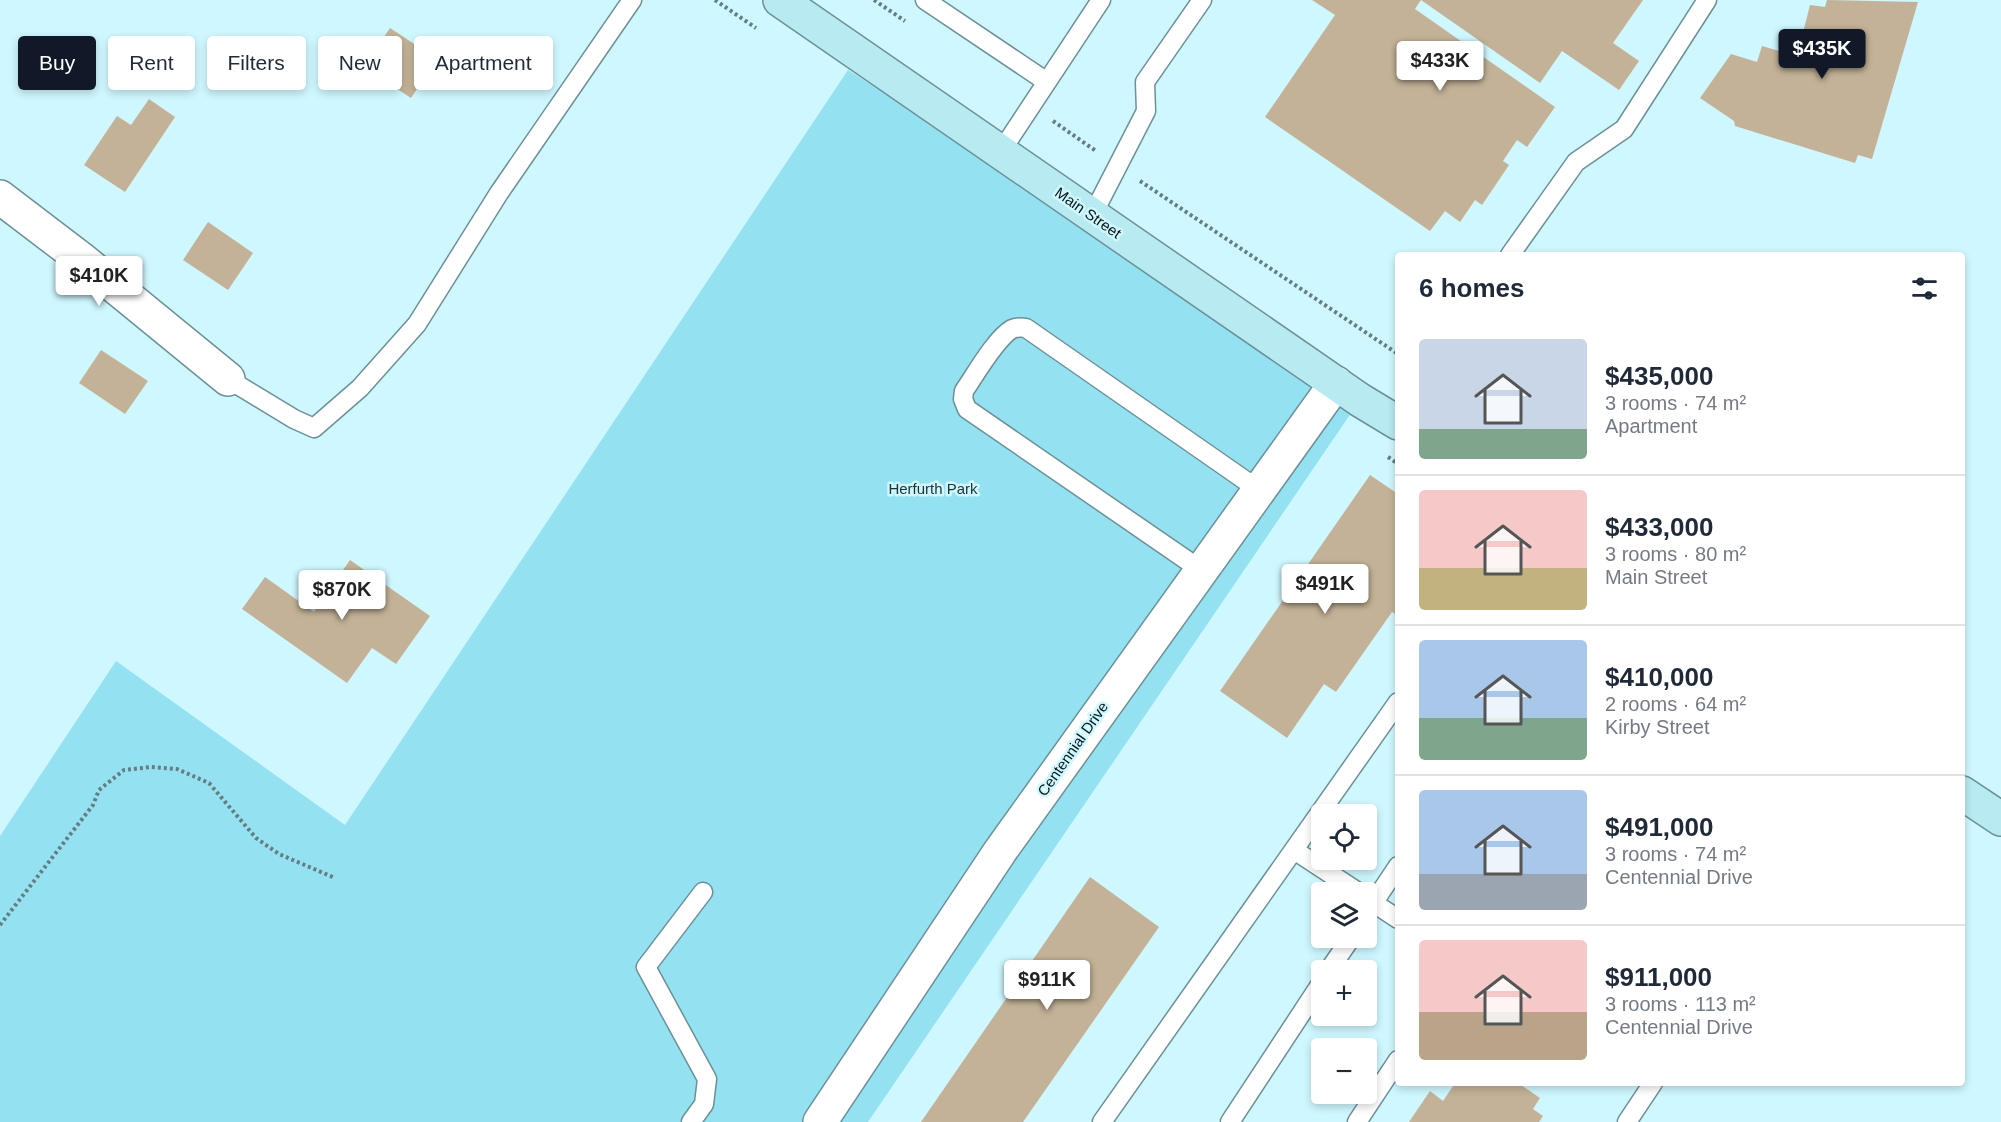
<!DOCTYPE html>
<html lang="en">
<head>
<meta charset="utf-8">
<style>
  :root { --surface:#fff; --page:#f2f2f3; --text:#1f2937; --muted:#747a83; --line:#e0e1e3; --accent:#111827 }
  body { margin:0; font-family:Helvetica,sans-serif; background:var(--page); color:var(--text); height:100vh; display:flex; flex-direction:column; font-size:22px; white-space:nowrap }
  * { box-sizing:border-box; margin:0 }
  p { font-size:20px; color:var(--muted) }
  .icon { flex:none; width:33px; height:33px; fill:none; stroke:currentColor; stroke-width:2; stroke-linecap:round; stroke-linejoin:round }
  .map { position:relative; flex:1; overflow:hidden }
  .panel { position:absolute; left:1395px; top:252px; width:570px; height:834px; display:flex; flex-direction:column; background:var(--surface); border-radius:6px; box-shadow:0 3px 9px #0003 }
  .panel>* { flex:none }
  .banner { position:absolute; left:18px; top:36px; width:570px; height:54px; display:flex; gap:12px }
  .buttons { position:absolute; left:1311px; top:804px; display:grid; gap:12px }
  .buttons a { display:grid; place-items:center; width:66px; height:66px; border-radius:6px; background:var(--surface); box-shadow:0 3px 9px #0003; font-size:30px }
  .price { position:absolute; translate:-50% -51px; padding:0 14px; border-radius:6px; background:#fff; color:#222; font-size:20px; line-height:39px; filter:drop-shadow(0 2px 3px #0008) }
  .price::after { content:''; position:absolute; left:50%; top:36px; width:18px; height:14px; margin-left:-9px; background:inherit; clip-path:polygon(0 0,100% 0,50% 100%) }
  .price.active { background:var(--accent); color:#fff }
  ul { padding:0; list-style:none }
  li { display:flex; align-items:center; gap:18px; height:150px; padding:0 24px }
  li+li { border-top:2px solid var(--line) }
  li span { display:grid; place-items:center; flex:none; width:168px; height:120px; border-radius:6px; color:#555 }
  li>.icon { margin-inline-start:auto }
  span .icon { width:72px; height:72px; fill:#fffc; stroke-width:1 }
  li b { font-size:26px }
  h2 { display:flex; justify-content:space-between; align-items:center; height:72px; padding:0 24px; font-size:26px }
  .chip { padding:0 21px; border-radius:6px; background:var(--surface); box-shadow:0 3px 9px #0003; font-size:21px; line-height:54px }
  .chip.active { background:var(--accent); color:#fff }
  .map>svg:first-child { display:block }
  .green { fill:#94e2f1 }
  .building { fill:#c3b297 }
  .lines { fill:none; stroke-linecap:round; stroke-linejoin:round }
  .lane-casing { stroke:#6c9097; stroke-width:21 }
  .street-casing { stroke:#6c9097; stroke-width:36 }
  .secondary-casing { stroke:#6c9097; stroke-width:36 }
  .path { stroke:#647e83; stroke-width:4; stroke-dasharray:3 3; stroke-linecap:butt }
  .lane { stroke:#fff; stroke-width:18 }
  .street { stroke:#fff; stroke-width:33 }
  .secondary { stroke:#b8eaf1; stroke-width:33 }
  .labels { text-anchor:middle; stroke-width:5; stroke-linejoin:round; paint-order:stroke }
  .street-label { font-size:15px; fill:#071518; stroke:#cff7ff }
  .park-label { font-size:15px; fill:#1b3236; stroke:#cff7ff }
</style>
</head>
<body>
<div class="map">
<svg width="2001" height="1122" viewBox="0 0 2001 1122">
  <rect width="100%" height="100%" fill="#cff7ff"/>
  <path class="green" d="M848,70L1360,400L868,1122H0V836L116,661L345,825Z"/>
  <path class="building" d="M1312,0H1643L1613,43L1639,61L1619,90L1562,51L1540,83L1421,0L1415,9L1555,107L1527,147L1517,140L1503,161L1509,165L1482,205L1475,200L1460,222L1445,211L1430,231L1265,117L1335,15Z
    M1827,0L1918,2L1872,159L1858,155L1855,163L1735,126L1734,121L1700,98L1731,54L1757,62L1762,46L1797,56L1810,5L1825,7Z
    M390,28L437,59L411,98L364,67Z
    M149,99L175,117L125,192L84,165L117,116L131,125Z
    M208,222L253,253L228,290L183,260Z
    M101,350L148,381L125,414L79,383Z
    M1370,475L1398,494V616L1392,612L1336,692L1324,684L1287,738L1220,691Z
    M350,560L430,616L396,664L372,648L347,683L242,609L265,577L314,612Z
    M1090,877L1159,927L1023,1122H921Z
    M1455,1083H1518L1540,1098L1533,1109L1543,1116L1539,1122H1409L1430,1091L1443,1101Z"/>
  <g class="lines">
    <defs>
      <path id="lane" d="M925,0L1047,82
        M1000,153L1101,0
        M1092,216L1146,111L1145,82L1202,0
        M1510,255L1576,162L1624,129L1707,0
        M228,379L294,419L314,428L360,388L417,324L499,193L632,0
        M1201,570L967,409L963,399L964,391C975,375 996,338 1012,329C1017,327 1021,327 1026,328L1259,490
        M1294,850L1358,892
        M1366,898L1398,919
        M1366,914L1398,866
        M1329,970L1351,938
        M691,1122L704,1104L707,1079L646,967L703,892
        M1102,1122L1398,702
        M1230,1122L1322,982
        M1357,1122L1398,1060
        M1627,1122L1653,1083"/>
      <path id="street" d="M0,197L80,258L228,379
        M820,1122L1001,850L1336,383"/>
      <path id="secondary" d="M780,0L1360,400L1398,423
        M1962,793L2001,819"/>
    </defs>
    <use href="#lane" class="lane-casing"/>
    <use href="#street" class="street-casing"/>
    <use href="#secondary" class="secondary-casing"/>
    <path class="path" d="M715,0L756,28
      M874,0L905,21
      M1053,121L1096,151
      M1140,181L1398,354
      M1388,457L1398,464
      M0,925L93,805L99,790L124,770L151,767L177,769L209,783L256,838L279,854L335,878"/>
    <use href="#lane" class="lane"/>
    <use href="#street" class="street"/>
    <use href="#secondary" class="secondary"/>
  </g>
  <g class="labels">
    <g class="street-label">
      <text transform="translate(1088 213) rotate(35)" y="5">Main Street</text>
      <text transform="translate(1073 749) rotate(-55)" y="5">Centennial Drive</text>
    </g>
    <g class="park-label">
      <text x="933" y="494">Herfurth Park</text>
    </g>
  </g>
</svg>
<div class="buttons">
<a><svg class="icon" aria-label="locate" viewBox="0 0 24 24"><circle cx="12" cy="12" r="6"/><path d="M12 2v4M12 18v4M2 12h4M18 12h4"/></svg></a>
<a><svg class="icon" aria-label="layers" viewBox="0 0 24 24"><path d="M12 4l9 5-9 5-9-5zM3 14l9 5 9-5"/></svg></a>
<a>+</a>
<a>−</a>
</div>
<b class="price active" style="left:1822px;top:80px">$435K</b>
<b class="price" style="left:1440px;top:92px">$433K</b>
<b class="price" style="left:99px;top:307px">$410K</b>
<b class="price" style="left:1325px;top:615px">$491K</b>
<b class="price" style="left:342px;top:621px">$870K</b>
<b class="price" style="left:1047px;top:1011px">$911K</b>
<div class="banner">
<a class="chip active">Buy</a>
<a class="chip">Rent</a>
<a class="chip">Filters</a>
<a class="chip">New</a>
<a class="chip">Apartment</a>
</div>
<section class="panel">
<h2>6 homes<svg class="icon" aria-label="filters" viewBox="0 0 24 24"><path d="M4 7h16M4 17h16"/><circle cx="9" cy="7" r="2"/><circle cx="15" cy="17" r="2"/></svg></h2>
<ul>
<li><span style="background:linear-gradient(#c9d6e8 75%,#7fa58c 0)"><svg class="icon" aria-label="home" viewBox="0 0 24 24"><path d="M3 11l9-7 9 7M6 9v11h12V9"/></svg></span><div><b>$435,000</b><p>3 rooms · 74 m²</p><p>Apartment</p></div></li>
<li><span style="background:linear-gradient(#f6c9c9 65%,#c2b280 0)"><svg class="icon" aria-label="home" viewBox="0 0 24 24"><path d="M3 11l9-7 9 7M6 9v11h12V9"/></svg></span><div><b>$433,000</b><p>3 rooms · 80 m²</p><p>Main Street</p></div></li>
<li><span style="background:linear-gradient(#a9c7e8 65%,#7fa58c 0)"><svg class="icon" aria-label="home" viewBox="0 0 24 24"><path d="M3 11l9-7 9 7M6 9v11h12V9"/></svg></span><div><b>$410,000</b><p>2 rooms · 64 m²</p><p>Kirby Street</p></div></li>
<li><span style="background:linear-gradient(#a9c7e8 70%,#9aa5b1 0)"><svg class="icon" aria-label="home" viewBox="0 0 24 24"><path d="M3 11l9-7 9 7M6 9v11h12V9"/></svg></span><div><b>$491,000</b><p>3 rooms · 74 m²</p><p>Centennial Drive</p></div></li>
<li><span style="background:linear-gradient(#f6c9c9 60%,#b9a48a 0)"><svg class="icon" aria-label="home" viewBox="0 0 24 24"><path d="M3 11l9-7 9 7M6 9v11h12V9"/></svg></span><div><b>$911,000</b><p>3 rooms · 113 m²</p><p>Centennial Drive</p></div></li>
</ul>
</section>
</div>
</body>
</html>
